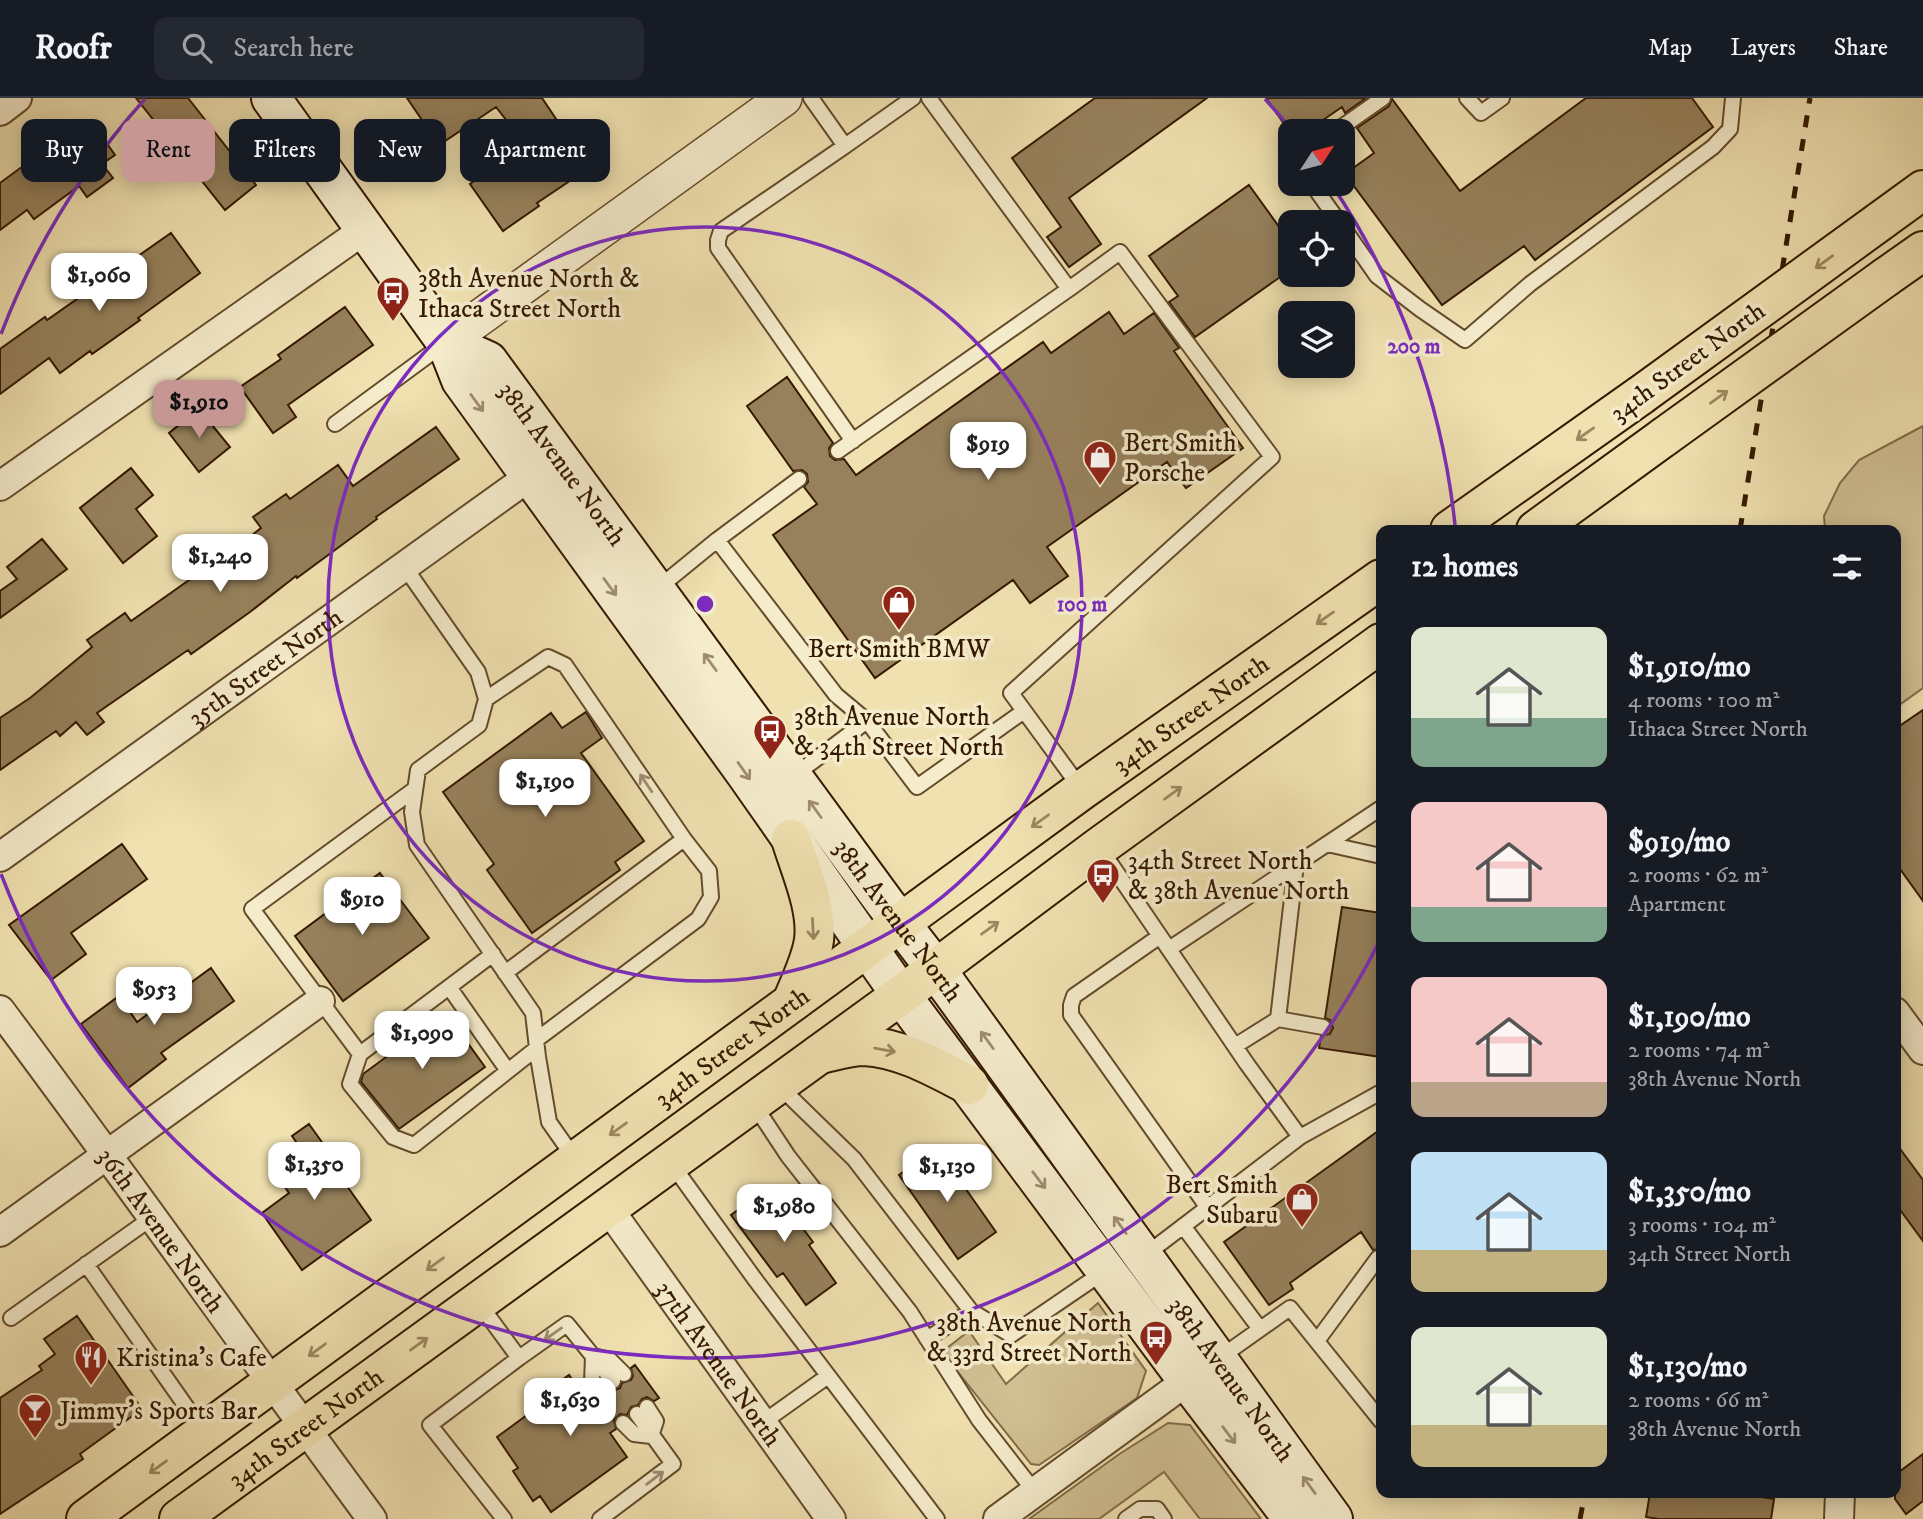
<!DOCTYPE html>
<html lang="en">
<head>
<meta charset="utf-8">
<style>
  :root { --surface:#171b24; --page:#242831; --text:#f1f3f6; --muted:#9ea1a6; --line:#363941; --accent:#c59692 }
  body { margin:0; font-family:"IM FELL DW Pica",serif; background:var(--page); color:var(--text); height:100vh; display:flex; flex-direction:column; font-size:26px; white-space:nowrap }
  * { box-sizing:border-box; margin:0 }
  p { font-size:23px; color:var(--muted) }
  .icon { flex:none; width:38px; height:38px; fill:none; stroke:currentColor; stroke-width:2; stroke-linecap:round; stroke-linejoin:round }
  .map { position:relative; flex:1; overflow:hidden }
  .drawer { position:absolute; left:1376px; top:427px; width:525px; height:973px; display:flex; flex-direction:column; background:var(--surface); border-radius:14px; box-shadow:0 4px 18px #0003 }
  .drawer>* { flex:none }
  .guide { position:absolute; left:21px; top:21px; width:665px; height:63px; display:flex; gap:14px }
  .needle { width:46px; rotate:54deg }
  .buttons { position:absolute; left:1278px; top:21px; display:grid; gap:14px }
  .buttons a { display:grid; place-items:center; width:77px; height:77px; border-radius:14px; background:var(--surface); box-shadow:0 4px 18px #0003; font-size:35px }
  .price { position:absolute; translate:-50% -60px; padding:0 16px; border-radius:14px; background:#fff; color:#222; font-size:23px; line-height:46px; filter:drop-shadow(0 2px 4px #0008) }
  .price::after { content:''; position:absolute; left:50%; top:42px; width:21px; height:16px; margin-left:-10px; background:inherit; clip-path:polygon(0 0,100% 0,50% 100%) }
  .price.on { background:var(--accent); color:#111 }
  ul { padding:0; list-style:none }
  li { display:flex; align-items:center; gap:21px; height:175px; padding:0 35px }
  li span { display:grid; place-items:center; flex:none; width:196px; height:140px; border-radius:14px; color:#555 }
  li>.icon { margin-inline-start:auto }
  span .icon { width:84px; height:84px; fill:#fffc; stroke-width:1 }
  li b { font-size:30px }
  h2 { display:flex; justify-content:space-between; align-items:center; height:84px; padding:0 35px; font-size:30px }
  .chip { padding:0 24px; border-radius:14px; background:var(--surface); box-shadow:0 4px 18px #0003; font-size:24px; line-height:63px }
  .chip.on { background:var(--accent); color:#111 }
  header { display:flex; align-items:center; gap:42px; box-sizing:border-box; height:98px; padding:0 35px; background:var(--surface); border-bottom:2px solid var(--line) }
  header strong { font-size:33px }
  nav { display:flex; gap:38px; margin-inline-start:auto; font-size:24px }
  .search { width:490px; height:63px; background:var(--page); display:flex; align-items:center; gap:18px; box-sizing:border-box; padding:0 24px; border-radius:14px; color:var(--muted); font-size:26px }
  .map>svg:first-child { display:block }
  .park { fill:#d0bf92; stroke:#826c49; stroke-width:2 }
  .building { fill:#96815c; stroke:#351900; stroke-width:2 }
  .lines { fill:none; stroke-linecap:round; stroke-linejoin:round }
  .service-casing { stroke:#644b2c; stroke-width:18 }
  .minor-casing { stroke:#644b2c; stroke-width:32 }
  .tertiary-casing { stroke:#644b2c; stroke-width:38 }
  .secondary-casing { stroke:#351900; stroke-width:42 }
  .trunk-casing { stroke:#351900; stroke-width:42 }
  .service { stroke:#f5eccc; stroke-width:14 }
  .minor { stroke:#f5eccc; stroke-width:28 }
  .tertiary { stroke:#f5eccc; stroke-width:35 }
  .secondary { stroke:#f5eccc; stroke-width:38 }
  .trunk { stroke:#f0e1b0; stroke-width:38 }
  .rail { stroke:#351900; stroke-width:5; stroke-dasharray:12 12; stroke-linecap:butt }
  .trunk-bridge-casing { stroke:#351900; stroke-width:42; stroke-linecap:butt }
  .trunk-bridge { stroke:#f0e1b0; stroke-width:38 }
  .oneway { stroke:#9c8761 }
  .oneway2 { stroke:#9f8d70 }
  .ring { fill:none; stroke:#7b2cbf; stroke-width:3.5 }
  .labels { text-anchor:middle; stroke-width:7; stroke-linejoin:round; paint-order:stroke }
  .poi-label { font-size:26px; fill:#351900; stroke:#f5eccc; text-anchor:start }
  .street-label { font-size:26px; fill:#351900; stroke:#f5eccc }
  .centre { fill:#7b2cbf; stroke:#f5eccc; stroke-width:3.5 }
  .ring-label { font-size:21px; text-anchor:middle; font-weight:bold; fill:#7b2cbf; stroke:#f5eccc; stroke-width:7; stroke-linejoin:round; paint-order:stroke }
</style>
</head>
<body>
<header>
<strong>Roofr</strong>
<div class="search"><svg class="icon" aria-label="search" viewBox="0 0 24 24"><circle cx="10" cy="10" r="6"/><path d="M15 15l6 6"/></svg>Search here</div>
<nav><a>Map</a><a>Layers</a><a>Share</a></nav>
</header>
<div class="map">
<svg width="1923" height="1421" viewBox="0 0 1923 1421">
  <rect width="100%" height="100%" fill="#f0e1b0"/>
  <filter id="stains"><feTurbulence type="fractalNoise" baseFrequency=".00286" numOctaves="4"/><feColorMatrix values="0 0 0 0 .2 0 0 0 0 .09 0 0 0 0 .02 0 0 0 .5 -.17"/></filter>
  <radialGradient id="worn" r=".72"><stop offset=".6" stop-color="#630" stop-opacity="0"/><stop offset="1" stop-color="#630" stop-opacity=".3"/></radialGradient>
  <path class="park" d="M1923,328V590L1895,610V432H1825L1824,418L1840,385L1859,362Z
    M1098,1205L1146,1273L1137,1300L1039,1367L1031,1366L946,1259L947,1250L969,1233L1006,1286Z
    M1168,1325L1190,1327L1261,1421H1200L1164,1374L1099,1421H1029L1118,1357Z"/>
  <path class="building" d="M136,0H188L256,87L225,112Z
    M407,0H542L589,70L537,105L539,108L503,133L470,86L525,46L496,9L439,47Z
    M1095,0H1207L1069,100L1101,146L1069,169L1047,139L1061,129L1012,60Z
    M1266,0H1366L1345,15L1342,9L1307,33H1289Z
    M1586,0H1692L1713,29L1535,162L1524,148L1442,207L1345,76L1374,55L1357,30L1389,8L1392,1L1460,93Z
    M94,27L115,57L102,66L113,80L87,99L79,88L34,121L27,112L0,132V85L45,52L50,58Z
    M1249,87L1290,144V172L1195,239L1169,204L1178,198L1149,158Z
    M171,135L200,175L138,220L140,222L92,256L90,253L60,275L49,260L0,296V251L45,219L47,222Z
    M345,209L373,247L288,307L296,319L273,335L240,289L281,261L278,257Z
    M1109,214L1124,236L1154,215L1179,250L1174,253L1243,350L1186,390L1167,364L1047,449L1068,478L1030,505L1013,482L875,580L773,437L817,406L804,389L808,384L807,376L802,372L793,373L747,308L787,279L833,345L829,350L830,358L835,362L844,361L856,377L1043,244L1051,255Z
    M199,311L230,349L199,374L169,335Z
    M436,329L459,361L376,419L377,421L297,480L296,478L250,514L191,556L188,552L97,615L104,624L87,637L76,624L60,638L56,633L0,672V620L30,600L92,549L87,542L125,515L131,523L199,475L201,477L261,430L253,419L286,396L290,401L338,367L353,388Z
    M131,370L153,397L136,411L157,438L123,465L80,410Z
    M42,441L67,471L0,520V493L17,481L7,469Z
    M1923,612V803L1895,764V631Z
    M586,614L602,640L581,655L644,743L615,764L620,772L532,835L487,772L494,766L443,694L551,615L562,630Z
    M122,746L147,781L71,835L86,856L51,882L9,827Z
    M380,775L429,840L343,903L295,838Z
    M1342,809L1381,815V959L1319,950L1321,938L1330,936L1333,930L1330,922L1325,920Z
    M211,870L234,903L161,955L166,961L128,990L81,926L119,898L137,924Z
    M446,915L485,969L399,1031L361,984L363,976Z
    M309,1026L351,1085L347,1088L371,1122L302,1172L262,1115L289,1095L273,1072L301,1051L292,1038Z
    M1381,1031V1151L1373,1152L1361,1134L1290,1185L1293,1191L1269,1207L1224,1144Z
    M1895,1044L1923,1082V1143L1895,1105Z
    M937,1050L996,1134L958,1161L899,1077Z
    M771,1088L813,1144L809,1147L836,1185L806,1207L783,1175L777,1179L731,1117Z
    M77,1218L142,1311L80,1356L83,1361L0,1416V1300L42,1272L39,1268L55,1256L44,1241Z
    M635,1267L659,1300L654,1303L647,1299L642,1301L638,1307L631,1309L627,1317L620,1316L614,1322L616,1331L610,1335L627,1359L551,1414L540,1398L533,1403L513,1373L518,1370L497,1339L531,1314L527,1307L569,1277L587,1303L591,1300L596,1303H601L608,1298V1291L615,1292L620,1290L622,1285L631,1282L633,1278L631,1270Z
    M1923,1356V1403L1906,1416L1895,1401V1377Z
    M1650,1395H1738L1774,1401L1771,1421H1659L1646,1419Z"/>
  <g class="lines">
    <defs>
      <path id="service" d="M811,0L845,48L913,0
        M929,0L1069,191L1120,154L1272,359L1011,595L1082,692
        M1467,0L1481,15L1502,0
        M1336,33L1383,0
        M845,48L721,133L718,142V150L853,343
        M1312,86L1339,124
        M1342,128L1377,178L1420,211L1465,242L1530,186L1713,49L1730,31L1733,0
        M335,326L445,245
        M838,353L1069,191
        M717,442L799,381
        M404,468L478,574L486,601L479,627L418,672L412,714L417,747L533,915L538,959L549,1024L575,1061
        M657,491L717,442L836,597L867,623L917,689L1024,613
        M486,601L548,559L565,567L684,741L709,773L711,799L698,821L536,942
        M792,679L867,623
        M415,691L252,811L360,956L493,856
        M1327,746L1381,758
        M1100,750L1247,966L1300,1039L1144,1158
        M1160,838L1074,898L1071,907V917L1208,1110
        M1169,851L1381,710
        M505,875L684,741
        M449,889L508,973
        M1278,921L1323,929
        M1235,948L1278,921L1296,766
        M360,956L350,986L393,1039L414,1047L537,950
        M779,988L854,1061L971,1213
        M753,1005L788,1058L910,1214L979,1322L1035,1394
        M1300,1039L1381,994
        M671,1065L754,1180L937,1421
        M1183,1128L1260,1231
        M86,1166L204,1334
        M478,1204L519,1260
        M11,1220L153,1119
        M927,1241L971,1213L1011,1237L1105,1173
        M1317,1243L1378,1160
        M1218,1261L1290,1210L1381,1323
        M599,1294L592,1285L593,1258L610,1262L624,1276
        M623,1325L634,1336L651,1338L656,1323L647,1309
        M762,1325L828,1278
        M504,1421L430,1327L519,1260L567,1226L613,1283
        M600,1421L673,1366L637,1316
        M1126,1421L1140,1411H1157L1164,1421"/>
      <g id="minor">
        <path d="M0,13L17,0"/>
        <path d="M0,388L364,132"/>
        <path id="s1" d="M0,759L530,378"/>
        <path id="s2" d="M0,912C126,1080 247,1252 372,1421"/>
        <path d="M1895,914L1923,952"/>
        <path id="s3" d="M608,1110L831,1421"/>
        <path d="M0,1134L320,903"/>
        <path d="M998,1421L1202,1272"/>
        <path d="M1839,1421L1840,1395"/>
      </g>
      <path id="tertiary" d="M446,244L784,0"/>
      <g id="secondary">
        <path d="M271,0L446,244L461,282L746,676L901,897L1188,1283L1293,1421"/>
        <path id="s4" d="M446,244L488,263L885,805L935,870L1333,1421"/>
      </g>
      <g id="trunk">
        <path d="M1879,124L1923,92"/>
        <path d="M1886,179L1923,153"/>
        <path d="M1450,432L1641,297"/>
        <path d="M1536,432L1664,339"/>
        <path d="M791,741C800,771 818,810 814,842C811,863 800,884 792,904"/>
        <path d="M820,956C834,953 850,948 864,948C902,950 936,970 969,987"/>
        <path id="s5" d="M86,1421L1082,692L1381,481"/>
        <path id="s6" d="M179,1421L901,897L1099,749L1381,545"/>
      </g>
    </defs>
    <use href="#service" class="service-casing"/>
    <use href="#minor" class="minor-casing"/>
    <use href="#tertiary" class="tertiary-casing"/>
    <use href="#secondary" class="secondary-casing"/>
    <use href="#trunk" class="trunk-casing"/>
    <use href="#service" class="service"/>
    <use href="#minor" class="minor"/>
    <use href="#tertiary" class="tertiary"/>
    <use href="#secondary" class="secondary"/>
    <use href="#trunk" class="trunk"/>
    <path class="rail" d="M1740,432L1810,0
      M1580,1421L1585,1395"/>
    <defs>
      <path id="trunk-bridge" d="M1641,297L1879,124
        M1664,339L1886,179"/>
    </defs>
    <use href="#trunk-bridge" class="trunk-bridge-casing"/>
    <use href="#trunk-bridge" class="trunk-bridge"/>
  </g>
  <defs><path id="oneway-shaft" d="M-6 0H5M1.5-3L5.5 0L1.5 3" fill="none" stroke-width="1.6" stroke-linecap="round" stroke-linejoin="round" transform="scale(1.75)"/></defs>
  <g class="oneway">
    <use href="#oneway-shaft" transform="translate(1824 164) rotate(144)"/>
    <use href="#oneway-shaft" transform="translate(1719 299) rotate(-36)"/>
    <use href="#oneway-shaft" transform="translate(1585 336) rotate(145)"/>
    <use href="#oneway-shaft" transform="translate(1325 520) rotate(145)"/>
    <use href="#oneway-shaft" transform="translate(1173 695) rotate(-36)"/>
    <use href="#oneway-shaft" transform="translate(1040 723) rotate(144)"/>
    <use href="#oneway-shaft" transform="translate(990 830) rotate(-36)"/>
    <use href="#oneway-shaft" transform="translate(813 831) rotate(87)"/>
    <use href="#oneway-shaft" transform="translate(885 952) rotate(10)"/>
    <use href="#oneway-shaft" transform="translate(618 1031) rotate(144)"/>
    <use href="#oneway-shaft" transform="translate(435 1166) rotate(144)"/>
    <use href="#oneway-shaft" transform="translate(419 1246) rotate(-36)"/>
    <use href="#oneway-shaft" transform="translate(317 1252) rotate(144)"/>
    <use href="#oneway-shaft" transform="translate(158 1369) rotate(144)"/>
  </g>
  <g class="oneway2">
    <use href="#oneway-shaft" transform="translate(477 305) rotate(54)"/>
    <use href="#oneway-shaft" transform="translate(610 489) rotate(54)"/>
    <use href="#oneway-shaft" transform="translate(710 564) rotate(-126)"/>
    <use href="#oneway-shaft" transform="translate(744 673) rotate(55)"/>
    <use href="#oneway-shaft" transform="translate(646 685) rotate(-124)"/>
    <use href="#oneway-shaft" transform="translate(815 711) rotate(-126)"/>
    <use href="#oneway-shaft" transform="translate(987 942) rotate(-126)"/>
    <use href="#oneway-shaft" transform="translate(1039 1082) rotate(53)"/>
    <use href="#oneway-shaft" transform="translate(1120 1127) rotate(-126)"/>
    <use href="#oneway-shaft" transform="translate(553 1236) rotate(145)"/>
    <use href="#oneway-shaft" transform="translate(1229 1337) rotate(53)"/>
    <use href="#oneway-shaft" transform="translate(655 1380) rotate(-37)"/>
    <use href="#oneway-shaft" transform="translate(1309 1387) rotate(-126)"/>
  </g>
  <g class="ring">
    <circle cx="705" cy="506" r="377"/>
    <path d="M1380 842A754 754 0 0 1 1 776M1 236A754 754 0 0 1 145 1M1265 1A754 754 0 0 1 1291 31M1334 90A754 754 0 0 1 1455 427"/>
  </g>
  <defs>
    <symbol id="bus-pin" viewBox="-11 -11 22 30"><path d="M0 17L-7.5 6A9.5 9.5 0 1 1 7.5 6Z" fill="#8f2418" stroke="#f5eccc"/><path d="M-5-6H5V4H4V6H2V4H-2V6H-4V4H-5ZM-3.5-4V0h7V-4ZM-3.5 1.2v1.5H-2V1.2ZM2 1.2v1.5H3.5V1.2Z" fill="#fff"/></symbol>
    <symbol id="shop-pin" viewBox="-11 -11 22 30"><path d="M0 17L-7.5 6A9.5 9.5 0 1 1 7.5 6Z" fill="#8f2418" stroke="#f5eccc"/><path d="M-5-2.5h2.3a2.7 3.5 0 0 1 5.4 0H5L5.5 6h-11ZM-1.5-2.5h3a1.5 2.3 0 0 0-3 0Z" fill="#fff"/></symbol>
    <symbol id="restaurant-pin" viewBox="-11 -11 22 30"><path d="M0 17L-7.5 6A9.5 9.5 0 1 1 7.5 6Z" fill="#8f2418" stroke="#f5eccc"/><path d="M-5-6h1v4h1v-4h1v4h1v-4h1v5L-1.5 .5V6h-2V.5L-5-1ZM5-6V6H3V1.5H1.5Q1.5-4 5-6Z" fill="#fff"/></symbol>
    <symbol id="bar-pin" viewBox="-11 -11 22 30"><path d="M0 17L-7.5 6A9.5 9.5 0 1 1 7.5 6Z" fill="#8f2418" stroke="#f5eccc"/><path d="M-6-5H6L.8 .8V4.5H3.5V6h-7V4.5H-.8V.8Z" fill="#fff"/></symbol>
  </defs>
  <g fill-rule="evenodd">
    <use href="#bus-pin" x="374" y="176" width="38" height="52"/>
    <use href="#shop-pin" x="1081" y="340" width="38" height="52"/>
    <use href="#shop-pin" x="880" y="485" width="38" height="52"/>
    <use href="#bus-pin" x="751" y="614" width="38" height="52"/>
    <use href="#bus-pin" x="1084" y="758" width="38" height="52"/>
    <use href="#shop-pin" x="1283" y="1082" width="38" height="52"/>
    <use href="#bus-pin" x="1137" y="1220" width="38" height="52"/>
    <use href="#restaurant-pin" x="72" y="1240" width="38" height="52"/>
    <use href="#bar-pin" x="16" y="1293" width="38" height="52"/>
  </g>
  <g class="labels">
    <g class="poi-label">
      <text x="418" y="189">38th Avenue North &amp;<tspan x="418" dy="30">Ithaca Street North</tspan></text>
      <text x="1124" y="353">Bert Smith<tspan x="1124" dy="30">Porsche</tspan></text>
      <text x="899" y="559" text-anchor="middle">Bert Smith BMW</text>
      <text x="794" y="627">38th Avenue North<tspan x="794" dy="30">&amp; 34th Street North</tspan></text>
      <text x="1128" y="771">34th Street North<tspan x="1128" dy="30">&amp; 38th Avenue North</tspan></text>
      <text x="1278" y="1095" text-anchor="end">Bert Smith<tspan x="1278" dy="30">Subaru</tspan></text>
      <text x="1132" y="1233" text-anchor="end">38th Avenue North<tspan x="1132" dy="30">&amp; 33rd Street North</tspan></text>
      <text x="116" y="1268">Kristina's Cafe</text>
      <text x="60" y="1321">Jimmy's Sports Bar</text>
    </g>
    <g class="street-label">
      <text transform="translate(1687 263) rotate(-36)" y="9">34th Street North</text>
      <text dy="9" stroke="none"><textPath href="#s4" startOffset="173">38th Avenue North</textPath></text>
      <text dy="9" stroke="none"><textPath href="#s1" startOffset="326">35th Street North</textPath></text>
      <text dy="9" stroke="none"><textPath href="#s5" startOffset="1367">34th Street North</textPath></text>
      <text dy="9" stroke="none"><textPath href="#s4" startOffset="740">38th Avenue North</textPath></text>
      <text dy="9" stroke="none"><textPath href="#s5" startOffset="800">34th Street North</textPath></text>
      <text dy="9" stroke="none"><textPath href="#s2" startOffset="273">36th Avenue North</textPath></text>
      <text dy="9" stroke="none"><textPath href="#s3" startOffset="191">37th Avenue North</textPath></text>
      <text dy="9" stroke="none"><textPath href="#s4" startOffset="1307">38th Avenue North</textPath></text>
      <text dy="9" stroke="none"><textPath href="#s6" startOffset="156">34th Street North</textPath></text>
    </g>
  </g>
  <circle cx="705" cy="506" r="10" class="centre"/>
  <g class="ring-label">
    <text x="1414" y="255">200 m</text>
    <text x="1082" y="513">100 m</text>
  </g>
  <rect width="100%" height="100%" filter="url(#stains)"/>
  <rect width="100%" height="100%" fill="url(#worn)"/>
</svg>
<div class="buttons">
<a><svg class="needle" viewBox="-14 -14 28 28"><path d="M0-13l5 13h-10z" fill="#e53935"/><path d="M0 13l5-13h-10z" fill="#9ea1a6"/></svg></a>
<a><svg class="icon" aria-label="locate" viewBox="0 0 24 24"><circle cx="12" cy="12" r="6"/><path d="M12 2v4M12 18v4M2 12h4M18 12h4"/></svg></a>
<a><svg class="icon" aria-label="layers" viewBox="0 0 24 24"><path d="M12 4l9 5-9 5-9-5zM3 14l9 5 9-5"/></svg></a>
</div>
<b class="price" style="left:99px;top:215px">$1,060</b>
<b class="price on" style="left:199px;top:342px">$1,910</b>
<b class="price" style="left:988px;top:384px">$919</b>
<b class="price" style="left:220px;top:496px">$1,240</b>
<b class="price" style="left:545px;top:721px">$1,190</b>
<b class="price" style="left:362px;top:839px">$910</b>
<b class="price" style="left:154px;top:929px">$953</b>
<b class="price" style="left:422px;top:973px">$1,090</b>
<b class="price" style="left:314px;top:1104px">$1,350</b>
<b class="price" style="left:947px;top:1106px">$1,130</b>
<b class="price" style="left:784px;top:1146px">$1,980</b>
<b class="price" style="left:570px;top:1340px">$1,630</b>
<div class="guide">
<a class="chip">Buy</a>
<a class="chip on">Rent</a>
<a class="chip">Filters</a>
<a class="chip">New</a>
<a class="chip">Apartment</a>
</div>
<section class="drawer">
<h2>12 homes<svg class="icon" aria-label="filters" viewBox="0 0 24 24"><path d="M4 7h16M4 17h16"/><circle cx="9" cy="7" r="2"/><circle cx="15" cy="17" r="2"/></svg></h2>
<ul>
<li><span style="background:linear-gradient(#dfe7d0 65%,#7fa58c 0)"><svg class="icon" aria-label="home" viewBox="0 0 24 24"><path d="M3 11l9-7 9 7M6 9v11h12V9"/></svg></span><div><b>$1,910/mo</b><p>4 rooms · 100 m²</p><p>Ithaca Street North</p></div></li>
<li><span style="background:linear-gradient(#f6c9c9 75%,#7fa58c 0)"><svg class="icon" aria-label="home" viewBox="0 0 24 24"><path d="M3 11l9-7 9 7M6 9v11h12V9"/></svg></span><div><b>$919/mo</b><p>2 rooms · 62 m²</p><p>Apartment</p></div></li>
<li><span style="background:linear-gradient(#f6c9c9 75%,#b9a48a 0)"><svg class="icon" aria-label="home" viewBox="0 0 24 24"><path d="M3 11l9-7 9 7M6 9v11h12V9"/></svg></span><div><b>$1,190/mo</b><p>2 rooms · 74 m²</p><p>38th Avenue North</p></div></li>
<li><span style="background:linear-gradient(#bfe0f5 70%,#c2b280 0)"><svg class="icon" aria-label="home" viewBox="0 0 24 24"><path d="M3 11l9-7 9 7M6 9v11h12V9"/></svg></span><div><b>$1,350/mo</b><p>3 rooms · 104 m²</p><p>34th Street North</p></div></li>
<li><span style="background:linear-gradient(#dfe7d0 70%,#c2b280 0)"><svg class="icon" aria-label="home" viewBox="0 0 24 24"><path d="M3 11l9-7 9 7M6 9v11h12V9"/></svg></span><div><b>$1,130/mo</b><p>2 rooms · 66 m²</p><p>38th Avenue North</p></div></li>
</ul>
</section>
</div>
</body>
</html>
